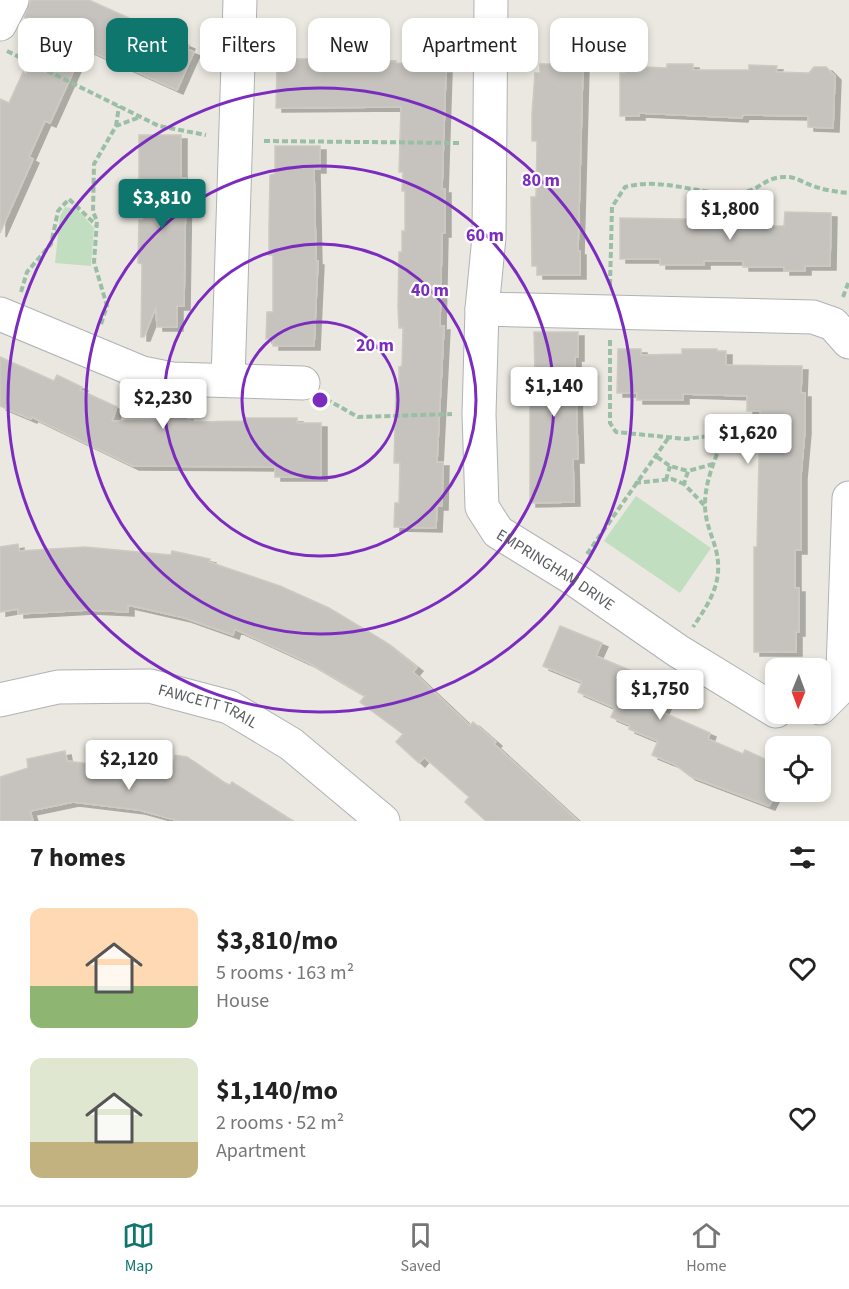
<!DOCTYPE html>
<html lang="en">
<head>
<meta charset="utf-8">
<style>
  :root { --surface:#fff; --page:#f6f6f6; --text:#222; --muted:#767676; --line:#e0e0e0; --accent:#0f766e }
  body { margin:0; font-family:"Source Sans 3",sans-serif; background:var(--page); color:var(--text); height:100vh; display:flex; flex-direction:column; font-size:22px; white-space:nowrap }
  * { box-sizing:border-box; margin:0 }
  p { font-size:20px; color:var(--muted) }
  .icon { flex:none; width:33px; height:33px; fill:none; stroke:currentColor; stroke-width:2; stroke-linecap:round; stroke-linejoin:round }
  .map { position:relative; height:821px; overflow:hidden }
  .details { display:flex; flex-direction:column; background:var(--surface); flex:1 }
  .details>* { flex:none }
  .hud { position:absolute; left:18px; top:18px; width:813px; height:54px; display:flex; gap:12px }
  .needle { width:39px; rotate:181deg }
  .controls { position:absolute; left:765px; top:658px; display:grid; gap:12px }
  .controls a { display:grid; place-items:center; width:66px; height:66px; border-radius:12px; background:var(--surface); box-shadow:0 3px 9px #0003; font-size:30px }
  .price { position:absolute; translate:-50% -51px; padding:0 14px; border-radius:6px; background:#fff; color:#222; font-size:20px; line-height:39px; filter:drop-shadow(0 2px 3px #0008) }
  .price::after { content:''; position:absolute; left:50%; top:36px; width:18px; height:14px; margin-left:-9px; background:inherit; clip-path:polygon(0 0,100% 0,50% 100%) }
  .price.active { background:var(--accent); color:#fff }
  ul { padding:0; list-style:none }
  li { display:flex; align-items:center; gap:18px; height:150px; padding:0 30px }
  li span { display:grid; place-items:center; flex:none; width:168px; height:120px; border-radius:12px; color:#555 }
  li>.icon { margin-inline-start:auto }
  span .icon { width:72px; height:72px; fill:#fffc; stroke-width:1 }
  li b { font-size:26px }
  h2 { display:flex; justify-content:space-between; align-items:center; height:72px; padding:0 30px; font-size:26px }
  .chip { padding:0 21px; border-radius:12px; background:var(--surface); box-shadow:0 3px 9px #0003; font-size:21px; line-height:54px }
  .chip.active { background:var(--accent); color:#fff }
  .tabs { display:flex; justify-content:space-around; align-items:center; height:84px; border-top:2px solid var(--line); background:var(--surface); font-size:16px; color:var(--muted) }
  .tabs a { display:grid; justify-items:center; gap:3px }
  .tabs .active { color:var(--accent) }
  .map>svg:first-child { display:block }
  .green { fill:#c1dfc0 }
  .building { fill:#c6c3be; stroke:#cecac1; stroke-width:1.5; filter:url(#shadow) }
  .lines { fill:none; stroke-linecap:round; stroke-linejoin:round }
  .minor-casing { stroke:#afb2b5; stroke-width:35 }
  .path { stroke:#9abfa4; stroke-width:4; stroke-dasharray:6 3; stroke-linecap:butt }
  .minor { stroke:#fff; stroke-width:33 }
  .ring { fill:none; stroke:#7b2cbf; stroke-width:3 }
  .labels { text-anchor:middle; stroke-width:4.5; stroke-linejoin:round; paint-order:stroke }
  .street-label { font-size:16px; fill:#5a5d60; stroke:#fff }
  .centre { fill:#7b2cbf; stroke:#fff; stroke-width:3 }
  .ring-label { font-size:18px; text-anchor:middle; font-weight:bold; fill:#7b2cbf; stroke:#fff; stroke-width:4.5; stroke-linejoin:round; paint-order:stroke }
</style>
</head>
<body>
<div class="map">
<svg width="849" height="821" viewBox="0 0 849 821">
  <defs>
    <filter id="shadow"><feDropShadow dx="6" dy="4" stdDeviation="0" flood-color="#0004"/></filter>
  </defs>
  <rect width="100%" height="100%" fill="#ebe8e1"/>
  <path class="green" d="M65,207L77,209L94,228L91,266L55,263L60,216Z
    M636,496L711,548L680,593L604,541Z"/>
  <path class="building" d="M31,0H89L189,45L187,49L194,52L177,90L84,48L50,123L45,121L29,157L33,159L0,233V99L9,103L23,72L26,74L30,65L46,73L62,34L24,17Z
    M285,59H313V64L361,65H369V60L396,61V63L439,64V69H446L442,189H445V233H442L440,326H444L437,462H443L442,506H437L436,528L394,527L395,503H399L400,463H394L396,388H399V367L402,366L403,328H399L398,307L399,252H402V231H405V191H402L403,172H399L401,107L276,108L277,64H284Z
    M540,64H583L578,251H580V275H537V266H532L531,197H536L537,141H532V114L535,73H540Z
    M667,64H693V70H749V65L777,66L776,72L809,73L814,67H826L835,76L833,128L808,127V116L743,115L742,118L639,113V116H620V73H625V66L667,68Z
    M139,135H181V178H186L184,306H177V327H157L156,307L144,337H141L142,264L138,263L139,220H143L144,179H139Z
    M275,146H320V169H314L316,261H318L314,346H273V338L266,339L267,312H273V255H269V227L270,175L275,174Z
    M785,212L831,213L830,266H805V271H784V267H743V261H704V265H660V259H620V218L745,220V226H784Z
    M534,332H578V357H575L578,459H573L574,502L530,503V374H535Z
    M618,349H641V355L682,354V349H717V351H726V365L802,366L801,393H805V430L801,475V550H795V588H799V632H796V652H754V547H757L760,411H747V396L683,394V400H637V393H617Z
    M0,357L54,381L57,375L82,387L80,390L117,407L112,421L161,420V416H187V420L195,422L244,421V418H297V423H321V477H275V467L133,466L32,417L31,419L0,406Z
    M18,544L19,551L85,547L171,555L172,551L210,559L209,562L280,586L329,608L384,641L417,667L413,672L470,726L473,722L496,742L494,744L578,821H486L465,802L469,797L424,757L419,763L396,742L403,734L360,702L365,696L309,663L235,629L233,635L185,618L128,605V612L88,610L18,614V609L0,612V547Z
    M560,626L602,643L596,656L634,672L631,681L669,697L662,712L710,733L708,739L743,754L745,750L776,764V792L769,806L690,776L674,764L652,755L658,741L629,729L630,725L611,717L615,708L578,692L582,682L543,666Z
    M65,751L67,761L113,767V763L170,776L175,755L187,757L225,783L230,785L232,782L293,821H179L139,810L73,802L30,811L33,821H0V777L28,768L27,759Z"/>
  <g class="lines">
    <defs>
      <g id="minor">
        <path id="s1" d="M491,0L489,237L482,309L479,414L482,507L498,532L571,577L678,651L776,711"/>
        <path d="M0,24L12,0"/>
        <path d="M482,309L813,317L833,324L849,342"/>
        <path d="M0,314L142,373L172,379L303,383"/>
        <path d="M228,380L240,0"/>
        <path id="s2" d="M0,700L58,687L150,686L229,707L291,744L383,821"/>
        <path d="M820,708L836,692L843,670L849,498"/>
      </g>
    </defs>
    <use href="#minor" class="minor-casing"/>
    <path class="path" d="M7,51L159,126L206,135
      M116,126L119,106
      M264,141L461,143
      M610,285L612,207L625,187C666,176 703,198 744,192C761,189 766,176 787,177C796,177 804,183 813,186C824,190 837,192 849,193
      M21,292L27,272L51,244L58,211L69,199L96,225
      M843,297L849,281
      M101,324L107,306L94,262L97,221L93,212L94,164L116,126L140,117
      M610,340V423L616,432L686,439L725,434C716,457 705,480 705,505C705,522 712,535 716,550C724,582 709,603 693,627
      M326,399L358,417L452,414
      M657,457L670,466L688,471
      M666,480L670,466
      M635,483L672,479L684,484
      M704,505L684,484L688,471L713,464
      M587,554L669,437"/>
    <use href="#minor" class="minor"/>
  </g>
  <g class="ring">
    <circle cx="320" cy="400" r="78"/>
    <circle cx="320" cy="400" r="156"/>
    <circle cx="320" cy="400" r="234"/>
    <circle cx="320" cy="400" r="312"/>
  </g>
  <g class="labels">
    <g class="street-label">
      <text dy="6" stroke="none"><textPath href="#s1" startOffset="606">EMPRINGHAM DRIVE</textPath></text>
      <text dy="6" stroke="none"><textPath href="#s2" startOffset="213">FAWCETT TRAIL</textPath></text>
    </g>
  </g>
  <circle cx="320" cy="400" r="9" class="centre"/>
  <g class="ring-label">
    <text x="541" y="186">80 m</text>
    <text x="485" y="241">60 m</text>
    <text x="430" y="296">40 m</text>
    <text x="375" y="351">20 m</text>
  </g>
</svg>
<div class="controls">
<a><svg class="needle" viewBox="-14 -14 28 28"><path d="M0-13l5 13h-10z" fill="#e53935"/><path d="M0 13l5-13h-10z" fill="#767676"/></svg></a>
<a><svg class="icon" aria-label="locate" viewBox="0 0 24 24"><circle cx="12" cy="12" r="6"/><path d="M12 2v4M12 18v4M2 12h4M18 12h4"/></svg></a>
</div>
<b class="price active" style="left:162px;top:230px">$3,810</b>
<b class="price" style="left:730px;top:241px">$1,800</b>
<b class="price" style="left:554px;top:418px">$1,140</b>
<b class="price" style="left:163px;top:430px">$2,230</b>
<b class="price" style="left:748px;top:465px">$1,620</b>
<b class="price" style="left:660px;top:721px">$1,750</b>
<b class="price" style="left:129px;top:791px">$2,120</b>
<div class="hud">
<a class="chip">Buy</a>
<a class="chip active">Rent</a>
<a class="chip">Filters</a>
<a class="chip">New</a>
<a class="chip">Apartment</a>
<a class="chip">House</a>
</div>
</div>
<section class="details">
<h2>7 homes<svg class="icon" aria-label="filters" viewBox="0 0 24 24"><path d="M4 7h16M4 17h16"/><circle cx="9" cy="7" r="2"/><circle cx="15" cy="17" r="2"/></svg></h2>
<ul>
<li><span style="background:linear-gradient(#ffd9b3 65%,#8fb573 0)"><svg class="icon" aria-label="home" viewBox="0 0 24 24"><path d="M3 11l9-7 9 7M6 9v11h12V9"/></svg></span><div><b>$3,810/mo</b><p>5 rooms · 163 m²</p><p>House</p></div><svg class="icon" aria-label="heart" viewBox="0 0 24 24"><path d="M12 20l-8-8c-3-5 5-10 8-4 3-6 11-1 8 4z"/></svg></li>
<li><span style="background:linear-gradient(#dfe7d0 70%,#c2b280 0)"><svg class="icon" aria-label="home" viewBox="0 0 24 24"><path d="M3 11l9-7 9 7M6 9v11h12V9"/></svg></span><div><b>$1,140/mo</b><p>2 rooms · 52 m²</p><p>Apartment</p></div><svg class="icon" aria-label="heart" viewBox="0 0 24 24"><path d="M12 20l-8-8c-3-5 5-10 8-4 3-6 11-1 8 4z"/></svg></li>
</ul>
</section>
<nav class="tabs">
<a class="active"><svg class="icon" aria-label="map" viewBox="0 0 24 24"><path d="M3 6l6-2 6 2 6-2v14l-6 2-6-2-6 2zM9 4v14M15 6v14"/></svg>Map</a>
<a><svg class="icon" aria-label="saved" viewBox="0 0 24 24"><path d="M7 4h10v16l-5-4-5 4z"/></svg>Saved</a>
<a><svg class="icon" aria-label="home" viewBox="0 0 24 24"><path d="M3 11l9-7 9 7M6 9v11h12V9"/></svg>Home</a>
</nav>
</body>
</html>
